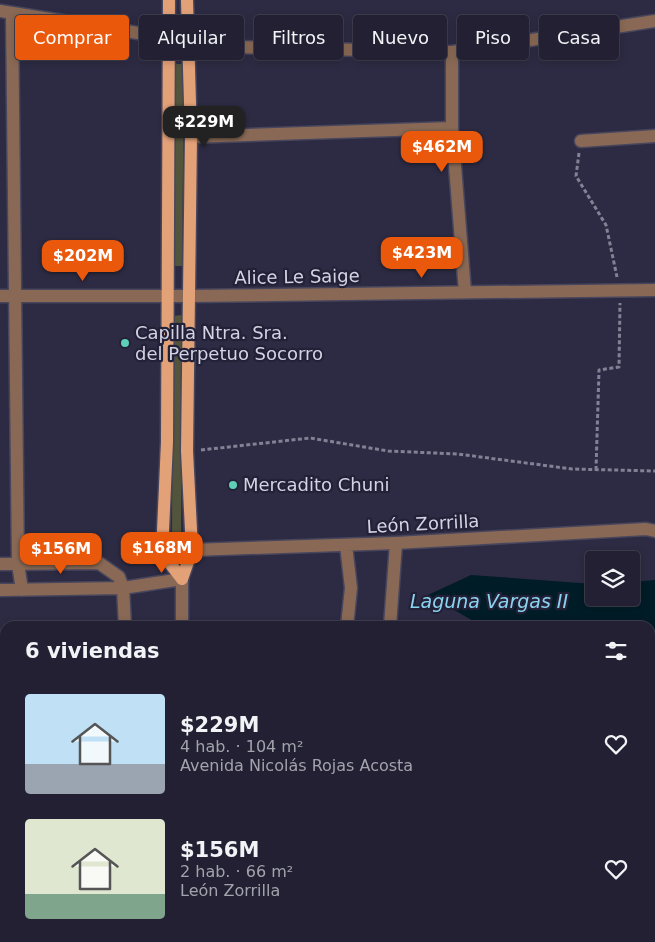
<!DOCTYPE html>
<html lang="es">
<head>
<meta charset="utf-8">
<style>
  :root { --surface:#222032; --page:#2e2d3e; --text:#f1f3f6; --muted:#a2a3ac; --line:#3f3e4d; --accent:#ea580c }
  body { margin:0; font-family:"DejaVu Sans",sans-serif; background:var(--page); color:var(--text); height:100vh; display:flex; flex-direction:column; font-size:19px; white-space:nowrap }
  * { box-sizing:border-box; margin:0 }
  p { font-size:16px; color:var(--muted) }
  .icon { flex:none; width:28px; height:28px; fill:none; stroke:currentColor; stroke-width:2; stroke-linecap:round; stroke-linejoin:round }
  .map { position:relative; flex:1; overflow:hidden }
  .drawer { position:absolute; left:0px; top:621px; width:655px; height:321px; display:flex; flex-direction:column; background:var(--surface); border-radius:15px 15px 0 0; box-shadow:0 2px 8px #0003,0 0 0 1px var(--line) }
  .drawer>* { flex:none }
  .hud { position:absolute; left:15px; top:15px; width:625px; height:45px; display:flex; gap:10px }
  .buttons { position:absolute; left:585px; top:551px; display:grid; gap:10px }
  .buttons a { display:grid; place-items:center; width:55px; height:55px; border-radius:5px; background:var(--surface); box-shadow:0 2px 8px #0003,0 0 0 1px var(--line); font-size:25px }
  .price { position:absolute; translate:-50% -42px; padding:0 11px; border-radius:10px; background:var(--accent); color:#fff; font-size:16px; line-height:32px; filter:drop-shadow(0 1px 2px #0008) }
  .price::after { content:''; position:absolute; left:50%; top:30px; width:15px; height:11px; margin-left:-8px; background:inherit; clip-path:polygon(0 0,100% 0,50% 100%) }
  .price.active { background:#222; color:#fff }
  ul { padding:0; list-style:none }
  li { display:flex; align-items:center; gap:15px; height:125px; padding:0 25px }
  li span { display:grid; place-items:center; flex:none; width:140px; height:100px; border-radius:5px; color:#555 }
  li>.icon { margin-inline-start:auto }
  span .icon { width:60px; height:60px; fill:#fffc; stroke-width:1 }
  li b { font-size:21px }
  h2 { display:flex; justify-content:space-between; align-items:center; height:60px; padding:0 25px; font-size:21px }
  .chip { padding:0 18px; border-radius:5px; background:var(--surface); box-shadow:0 2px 8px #0003,0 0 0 1px var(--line); font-size:18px; line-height:45px }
  .chip.active { background:var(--accent); color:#fff }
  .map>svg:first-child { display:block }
  .green { fill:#52543b }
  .water { fill:#001c27 }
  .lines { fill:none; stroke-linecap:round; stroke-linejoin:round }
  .minor-casing { stroke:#48465d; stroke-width:15 }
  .major-casing { stroke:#48465d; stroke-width:15 }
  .path { stroke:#828195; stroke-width:3; stroke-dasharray:4 2.5; stroke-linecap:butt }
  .minor { stroke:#896955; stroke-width:12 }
  .major { stroke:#e3a178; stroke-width:12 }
  .poi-dot { fill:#5eceb7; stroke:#232138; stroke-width:2 }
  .labels { text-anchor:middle; stroke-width:4.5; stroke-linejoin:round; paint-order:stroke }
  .street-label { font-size:18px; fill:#d3d3e3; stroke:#232138 }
  .poi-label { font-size:18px; fill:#d3d3e3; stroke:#232138; text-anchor:start }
  .water-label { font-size:19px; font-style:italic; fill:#8ad3ef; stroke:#232138 }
</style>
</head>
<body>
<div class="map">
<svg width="655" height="942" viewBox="0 0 655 942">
  <rect width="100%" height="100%" fill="#2d2b43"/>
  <path class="green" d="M175,64H184L182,266H174Z
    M182,315L181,535H172L173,316Z"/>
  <path class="water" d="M471,575L594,584V598H631V582L655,580V657L650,658V626H482L428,595Z"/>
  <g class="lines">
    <defs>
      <path id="minor" d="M0,11L169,38L189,46L452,52L655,21
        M12,13L18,564L22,590
        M452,52V128L465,292
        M191,137L452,128
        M581,141L655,136
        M0,296H189L655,290
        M346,545L351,588L347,626
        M192,550L396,543L646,529L655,531
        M0,564L99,563L119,577L123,588L125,626
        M0,590L123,588L182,579V626
        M390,626L396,543
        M650,729L655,730
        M0,746H5
        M650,773H655
        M0,858L5,857
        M650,914H655
        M486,938L488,942
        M522,942L523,938"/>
      <path id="major" d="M169,0L167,442L162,553L182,579
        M182,579L192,550L187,451L191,137L187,0"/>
    </defs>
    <use href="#minor" class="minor-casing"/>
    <use href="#major" class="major-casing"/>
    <path class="path" d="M579,153L576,176L606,225L617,277
      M201,450L310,438L388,451L458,454L572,469L655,471
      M596,470L599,370L619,367L620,303
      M57,942V938"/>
    <use href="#minor" class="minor"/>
    <use href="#major" class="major"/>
  </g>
  <g class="poi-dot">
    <circle cx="125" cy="343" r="5"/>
    <circle cx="233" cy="485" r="5"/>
  </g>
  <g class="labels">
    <g class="street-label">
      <text transform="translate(297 277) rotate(-1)" y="6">Alice Le Saige</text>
      <text transform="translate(423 524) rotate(-3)" y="6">León Zorrilla</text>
    </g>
    <g class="poi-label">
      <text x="135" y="339">Capilla Ntra. Sra.<tspan x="135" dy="21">del Perpetuo Socorro</tspan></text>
      <text x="243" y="491">Mercadito Chuni</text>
    </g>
    <g class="water-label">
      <text x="489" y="608">Laguna Vargas II</text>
    </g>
  </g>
</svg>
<div class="buttons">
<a><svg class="icon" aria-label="layers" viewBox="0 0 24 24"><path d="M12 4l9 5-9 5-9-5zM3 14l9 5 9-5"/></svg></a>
</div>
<b class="price active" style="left:204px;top:148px">$229M</b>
<b class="price" style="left:442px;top:173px">$462M</b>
<b class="price" style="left:422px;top:279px">$423M</b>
<b class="price" style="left:83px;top:282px">$202M</b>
<b class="price" style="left:162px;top:574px">$168M</b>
<b class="price" style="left:61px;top:575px">$156M</b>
<div class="hud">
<a class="chip active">Comprar</a>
<a class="chip">Alquilar</a>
<a class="chip">Filtros</a>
<a class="chip">Nuevo</a>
<a class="chip">Piso</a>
<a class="chip">Casa</a>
</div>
<section class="drawer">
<h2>6 viviendas<svg class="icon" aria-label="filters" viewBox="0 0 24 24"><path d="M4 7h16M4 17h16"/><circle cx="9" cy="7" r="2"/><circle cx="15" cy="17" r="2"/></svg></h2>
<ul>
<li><span style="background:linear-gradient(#bfe0f5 70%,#9aa5b1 0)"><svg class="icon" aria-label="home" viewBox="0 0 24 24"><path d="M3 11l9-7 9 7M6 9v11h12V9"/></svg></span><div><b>$229M</b><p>4 hab. · 104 m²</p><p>Avenida Nicolás Rojas Acosta</p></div><svg class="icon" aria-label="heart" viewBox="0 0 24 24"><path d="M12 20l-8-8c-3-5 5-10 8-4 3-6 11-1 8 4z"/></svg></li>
<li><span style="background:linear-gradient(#dfe7d0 75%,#7fa58c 0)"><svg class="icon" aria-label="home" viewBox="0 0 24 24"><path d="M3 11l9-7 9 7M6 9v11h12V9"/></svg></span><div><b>$156M</b><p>2 hab. · 66 m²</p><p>León Zorrilla</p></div><svg class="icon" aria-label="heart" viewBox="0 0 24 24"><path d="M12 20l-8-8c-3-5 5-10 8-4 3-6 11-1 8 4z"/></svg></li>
</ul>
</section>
</div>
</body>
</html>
